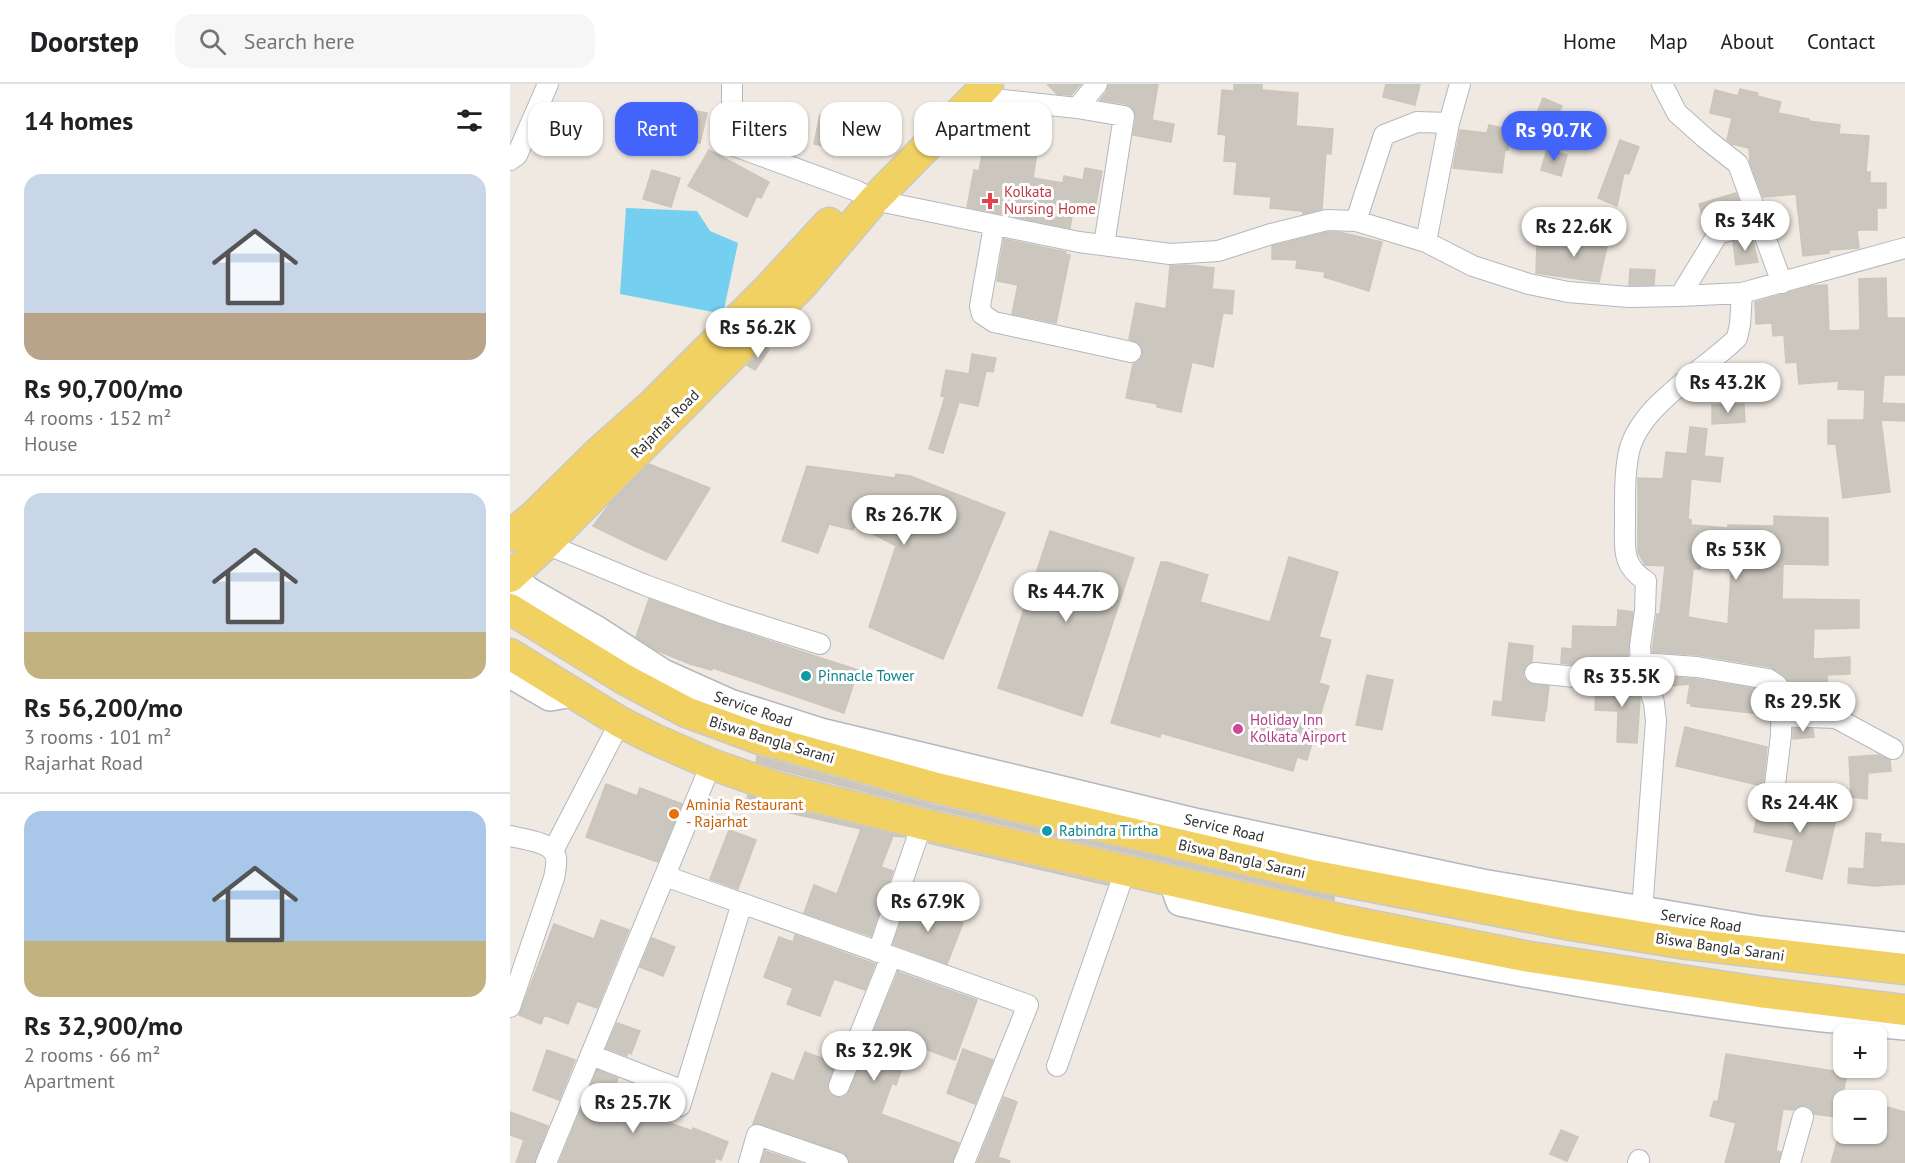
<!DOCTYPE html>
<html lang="en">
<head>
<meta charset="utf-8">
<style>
  :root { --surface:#fff; --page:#f6f6f6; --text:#202124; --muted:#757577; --line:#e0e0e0; --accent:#4264fb }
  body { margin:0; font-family:"PT Sans",sans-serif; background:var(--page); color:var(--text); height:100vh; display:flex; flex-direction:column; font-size:22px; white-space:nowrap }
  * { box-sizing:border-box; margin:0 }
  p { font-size:20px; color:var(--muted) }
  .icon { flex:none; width:33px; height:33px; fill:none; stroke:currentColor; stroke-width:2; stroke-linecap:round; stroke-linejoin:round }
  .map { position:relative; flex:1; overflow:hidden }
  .sheet { display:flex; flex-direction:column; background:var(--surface); width:510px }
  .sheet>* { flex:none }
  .guide { position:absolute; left:18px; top:18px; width:570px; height:54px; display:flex; gap:12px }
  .tools { position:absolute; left:1323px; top:940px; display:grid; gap:12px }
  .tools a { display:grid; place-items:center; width:54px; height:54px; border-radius:12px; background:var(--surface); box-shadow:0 2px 4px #0004; font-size:30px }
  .price { position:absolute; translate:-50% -51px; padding:0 14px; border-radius:21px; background:#fff; color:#222; font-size:20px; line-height:39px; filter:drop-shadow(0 2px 3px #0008) }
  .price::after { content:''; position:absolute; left:50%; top:36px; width:18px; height:14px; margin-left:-9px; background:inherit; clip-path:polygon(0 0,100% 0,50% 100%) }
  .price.on { background:var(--accent); color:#fff }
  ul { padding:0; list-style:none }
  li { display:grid; align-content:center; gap:12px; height:318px; padding:0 24px }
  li+li { border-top:2px solid var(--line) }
  li span { display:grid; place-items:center; height:186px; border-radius:18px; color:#555 }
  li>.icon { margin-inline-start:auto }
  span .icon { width:108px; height:108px; fill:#fffc; stroke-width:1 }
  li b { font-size:26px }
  h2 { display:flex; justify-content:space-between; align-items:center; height:72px; padding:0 24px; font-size:26px }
  .tag { padding:0 21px; border-radius:18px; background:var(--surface); box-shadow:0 2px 4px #0004; font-size:21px; line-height:54px }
  .tag.on { background:var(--accent); color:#fff }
  header { display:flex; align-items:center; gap:36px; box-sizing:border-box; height:84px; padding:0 30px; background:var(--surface); border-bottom:2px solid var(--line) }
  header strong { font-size:28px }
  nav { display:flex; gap:33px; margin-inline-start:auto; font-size:21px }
  .search { width:420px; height:54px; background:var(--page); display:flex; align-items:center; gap:15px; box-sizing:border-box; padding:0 21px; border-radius:18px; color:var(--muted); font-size:22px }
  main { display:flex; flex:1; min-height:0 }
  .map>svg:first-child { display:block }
  .water { fill:#75cff0 }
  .building { fill:#cbc7bf; stroke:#cbc5ba; stroke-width:1.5; fill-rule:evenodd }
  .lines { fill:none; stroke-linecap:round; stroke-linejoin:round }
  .street-casing { stroke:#b4b7c1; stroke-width:22 }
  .secondary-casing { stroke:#b4b7c1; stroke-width:30 }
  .primary-casing { stroke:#c9c9c9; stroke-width:33 }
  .street { stroke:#fff; stroke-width:20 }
  .secondary { stroke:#fff; stroke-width:27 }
  .primary { stroke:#f2d163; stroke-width:30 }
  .health-dot { fill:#e0444e; stroke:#fff; stroke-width:2 }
  .culture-dot { fill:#0f9aa8; stroke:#fff; stroke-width:2 }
  .hotel-dot { fill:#d1479c; stroke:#fff; stroke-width:2 }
  .food-dot { fill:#e8710a; stroke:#fff; stroke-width:2 }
  .labels { text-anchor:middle; stroke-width:6; stroke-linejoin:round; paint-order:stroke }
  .health-label { font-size:15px; fill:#be3a42; stroke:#fff; text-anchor:start }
  .street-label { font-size:15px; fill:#2e2e2e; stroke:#fff }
  .culture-label { font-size:15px; fill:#0d838f; stroke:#fff; text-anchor:start }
  .hotel-label { font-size:15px; fill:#b23c85; stroke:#fff; text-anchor:start }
  .food-label { font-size:15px; fill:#c56008; stroke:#fff; text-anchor:start }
</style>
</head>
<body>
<header>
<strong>Doorstep</strong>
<div class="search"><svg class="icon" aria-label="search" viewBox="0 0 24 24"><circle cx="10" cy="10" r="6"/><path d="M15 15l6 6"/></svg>Search here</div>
<nav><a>Home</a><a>Map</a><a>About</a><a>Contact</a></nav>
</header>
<main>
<section class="sheet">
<h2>14 homes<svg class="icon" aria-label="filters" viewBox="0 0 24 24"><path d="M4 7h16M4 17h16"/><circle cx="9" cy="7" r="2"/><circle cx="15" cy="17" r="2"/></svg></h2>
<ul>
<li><span style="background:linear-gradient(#c9d6e8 75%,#b9a48a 0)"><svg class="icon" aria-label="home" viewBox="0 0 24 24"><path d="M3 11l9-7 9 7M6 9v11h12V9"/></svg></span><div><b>Rs 90,700/mo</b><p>4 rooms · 152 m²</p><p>House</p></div></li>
<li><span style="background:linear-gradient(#c9d6e8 75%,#c2b280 0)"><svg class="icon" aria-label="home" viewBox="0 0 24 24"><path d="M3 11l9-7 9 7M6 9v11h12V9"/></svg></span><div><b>Rs 56,200/mo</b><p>3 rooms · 101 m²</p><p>Rajarhat Road</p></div></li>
<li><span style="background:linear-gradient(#a9c7e8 70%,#c2b280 0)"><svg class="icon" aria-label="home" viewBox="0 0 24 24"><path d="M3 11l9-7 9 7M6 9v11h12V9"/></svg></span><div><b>Rs 32,900/mo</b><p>2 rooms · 66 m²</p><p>Apartment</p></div></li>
</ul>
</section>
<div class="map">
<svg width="1395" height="1079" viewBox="0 0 1395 1079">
  <rect width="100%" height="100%" fill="#efe9e1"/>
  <path class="water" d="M116,124L187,127L200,147L228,159L213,230L110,210Z"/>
  <path class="building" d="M537,0H571L561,11L547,10Z
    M599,0H648L642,36L664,40L661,58L623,51L626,33L622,23L616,20L590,16L597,7Z
    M724,0H752V6L788,9L786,42L823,45L821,70L816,69L812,125L793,130L792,127L760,124L761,113L724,110L727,78L714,77L716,51L708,50L712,6L724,7Z
    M876,0H910L905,21L873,13Z
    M1230,5L1248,9L1247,12L1271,18L1268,29L1299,35L1298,37L1330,41L1329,50L1359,52L1356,88H1360V99H1376V124H1367V146H1347L1349,164L1319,166V169L1293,172L1286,110L1253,113L1240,79L1239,64L1222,60L1217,56L1222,34L1200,29L1205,6L1228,12Z
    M1033,14L1052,22L1037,58L1018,51Z
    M152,20L197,29L190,59L146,50Z
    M310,31L333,36L327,65L304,60Z
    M479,34L531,43L523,94L553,99L554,92L573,96L575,84L592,87L585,125L564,121L560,144L457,123L464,86L469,87Z
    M979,41L1003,46L998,66L995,65L992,89L943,84L950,46L977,49Z
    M1110,56L1129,63L1119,90L1114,89L1107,122L1088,114Z
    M1037,65L1057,71L1051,92L1031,86Z
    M199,66L259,98L251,114L247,112L237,133L178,102Z
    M142,86L170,94L161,123L133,115Z
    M1226,109L1234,130L1205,138L1196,143L1189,120Z
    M1072,147L1099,153L1089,198L1026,189L1027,160L1069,162Z
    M818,148H829L872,158L859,207L814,193L815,188L786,184L787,176L762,175V162Z
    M1242,153L1248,178L1226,181L1223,158Z
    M494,155L556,168L555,170L560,171L546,239L502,230L508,201L487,197Z
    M677,181L704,184L702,205L724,207L722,230L713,229L703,283L682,278L671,328L647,323V320L616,314L623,280L629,276L633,270L629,260L619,255L626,219L656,225L660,182Z
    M1120,185L1145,186L1144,201H1119Z
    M1376,194L1377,234H1395V291H1374L1372,319L1395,320V337L1371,336L1380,408L1333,414L1326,360H1318V336H1354L1355,306L1328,305L1329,297L1289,300L1287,278L1276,279L1274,251L1263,252L1262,239L1246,240L1245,218L1302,202L1317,201L1319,247L1350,246L1349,195Z
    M255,263L259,266L245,286L237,281Z
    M462,270L486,274L483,288L476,287L468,322L449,318L433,369L419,365L435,313L431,312L436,286L459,290Z
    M1234,320L1235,338L1202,340V321Z
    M1180,343L1197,345L1194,372L1213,374L1210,398L1181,395L1178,435L1181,436V441L1218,444V441L1264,442V432L1318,434V481L1273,480L1272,515L1349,516V544L1304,545L1303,575L1340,573V590L1317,591V622L1284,620L1282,601L1274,591L1260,583L1189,571L1142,568L1147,530H1150L1155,482L1135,481L1128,468V394L1153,395L1156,368L1177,370ZM1192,470L1222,471L1218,540L1178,533L1183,485H1190Z
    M139,380L200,404L156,476L124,462L83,442L101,418Z
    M297,382L385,394L386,390L400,392L495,429L433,575L359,543L386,462L345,440L343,446L319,440L308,469L272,457Z
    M540,447L624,474L572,632L488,604Z
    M779,473L828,488L809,553L821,556L809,599L819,602L797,676L787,673L783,687L651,649L650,653L601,639L651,478H657L698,491L690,518L760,538Z
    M139,515L217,543L348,586L334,629L203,584L202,586L180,580L146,566L126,553Z
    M1108,526L1123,528L1118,571L1091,580L1076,582L1051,579L1052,564L1062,565L1063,542L1107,543Z
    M999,559L1023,562L1022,578L1016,582L1013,588L1014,594L1019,599L1039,602L1036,628H1035L1034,637L982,631L984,617L992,618Z
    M857,591L883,596L872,646L846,641Z
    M1148,592L1186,595L1253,606L1260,612L1259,631L1181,622V619H1177L1180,600L1151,603Z
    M1123,594L1130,615L1127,659L1107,658L1108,627L1085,626L1086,605L1098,603Z
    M1175,643L1257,663L1253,702L1166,682Z
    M1283,644L1303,645L1304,653L1283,655Z
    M1368,671L1380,676L1381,687L1358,689L1357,715L1341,713L1339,673Z
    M247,672L419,720L824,813V816L416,723L274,687L246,678Z
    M96,700L127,712L130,704L172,720L148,778L76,753Z
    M238,711L265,721L395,753L383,752L371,783L383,787L361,852L294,829L304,801L327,810L351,745L236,719Z
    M1250,716L1262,721L1269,720L1290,724L1291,719L1328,726L1312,795L1276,787L1284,756L1244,748Z
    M219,746L246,756L228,805L200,795Z
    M1356,749L1371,750L1370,758L1395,760V800L1364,802L1338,799L1339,784L1354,785Z
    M418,759L598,800L597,801Z
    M398,817L453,839L437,880L383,860Z
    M91,836L119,846L87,924L67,917L58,940L34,931L31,940L9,931L44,840L84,855Z
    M285,851L365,880L355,906L324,895L310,932L277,920L283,904L254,893L269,853L283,858Z
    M142,854L165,863L153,892L130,883Z
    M388,888L467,916L445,976L407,962L399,984L393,982L386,1001L382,999L371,1030L449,1059L442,1079H340L337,1072L332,1068L251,1040H243L262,989L284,997L295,968L325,979L317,1004L320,1010L325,1013L331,1014L337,1011Z
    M107,939L130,947L121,970L118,968L117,972L96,964Z
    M453,965L483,976L465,1020L437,1009Z
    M37,966L65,976L49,1016L23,1006Z
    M1216,970L1337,989L1333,1010L1334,1034L1304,1030L1301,1024L1296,1021L1290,1022L1283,1026L1273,1025L1266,1067L1271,1068L1268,1079H1215L1226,1039L1200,1032L1204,1017L1208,1018Z
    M87,986L108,994L100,1017L182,1047L183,1044L218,1058L211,1076L206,1074L204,1079H49Z
    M494,1013L507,1018L488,1073L500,1077L499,1079H467Z
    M1366,1020L1395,1028V1079H1321L1329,1050H1366Z
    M0,1028L38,1042L24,1079H6L14,1056L0,1051Z
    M1051,1046L1068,1053L1057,1077L1040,1070Z
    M255,1067L291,1079H251Z"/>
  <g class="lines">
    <defs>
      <path id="street" d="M222,0V61L347,107L364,116L569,158L660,170L708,167L761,150L817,136L846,137L916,158L963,182L1019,200L1058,208L1119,213L1170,212L1208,150L1249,138
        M1152,0L1167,29L1195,54L1228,80L1272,199
        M465,13L567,24L614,32L594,161
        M567,24L587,0
        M939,39L950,0
        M0,76L7,71L38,0
        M846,137L874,51L907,38L939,39L916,158
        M484,142L470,222L472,230L484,238L621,268
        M1170,212L1232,209L1395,164
        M36,460L135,501L215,530L310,560
        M1025,589L1076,594L1094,592L1131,579L1187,583L1258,595L1267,601L1272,608L1271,651L1264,709
        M1272,632L1326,634L1383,665
        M0,752C13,755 44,758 46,774C47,780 45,788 44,794L0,923
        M43,767L110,638
        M155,792L518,921L454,1079
        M1132,827L1146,637L1144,619L1131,579L1130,562L1135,527L1136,497C1111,481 1115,464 1115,437C1115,416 1114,394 1118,373C1125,323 1193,288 1227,254L1230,240L1232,209
        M368,868L412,740
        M81,971L174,1007
        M547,982L615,787
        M329,1002L381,873
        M170,1022L232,819
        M36,1079L201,680
        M239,1079L247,1051L328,1079
        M1128,1079L1129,1076
        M1280,1079L1293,1033"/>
      <path id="secondary" d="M0,492L20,508L87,546L153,589L220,619L311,648L689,739L972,799L1250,846L1395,862
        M0,590L40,613L63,609
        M663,798L670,818C867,861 1064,903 1264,928C1308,934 1351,938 1395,942"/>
      <path id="primary" d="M0,452L26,430L91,366L143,320L257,206L319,139
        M0,493L36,460L292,201L364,116L478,0
        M0,525L114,595L176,628L247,654L423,703L801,791L1061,841L1170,859L1395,885
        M0,570L110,638L144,655L201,680L269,704L412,740L838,837L1014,872L1249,908L1395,926"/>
    </defs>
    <use href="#street" class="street-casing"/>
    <use href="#secondary" class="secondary-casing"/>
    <use href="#primary" class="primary-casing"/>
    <use href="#street" class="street"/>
    <use href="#secondary" class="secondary"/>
    <use href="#primary" class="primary"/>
  </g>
  <path class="health-dot" d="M477 108h6v6h6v6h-6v6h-6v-6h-6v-6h6z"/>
  <g class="culture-dot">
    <circle cx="296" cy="592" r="6"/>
    <circle cx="537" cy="747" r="6"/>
  </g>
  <circle class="hotel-dot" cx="728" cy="645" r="6"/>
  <circle class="food-dot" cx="164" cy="730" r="6"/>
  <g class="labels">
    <g class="health-label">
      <text x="494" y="113">Kolkata<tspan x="494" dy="17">Nursing Home</tspan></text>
    </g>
    <g class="street-label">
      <text transform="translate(155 340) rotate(-45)" y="5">Rajarhat Road</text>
      <text transform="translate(243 625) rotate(19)" y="5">Service Road</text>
      <text transform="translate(262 656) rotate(17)" y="5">Biswa Bangla Sarani</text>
      <text transform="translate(714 744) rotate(13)" y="5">Service Road</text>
      <text transform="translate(732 775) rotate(13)" y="5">Biswa Bangla Sarani</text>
      <text transform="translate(1191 837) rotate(9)" y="5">Service Road</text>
      <text transform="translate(1210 863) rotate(8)" y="5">Biswa Bangla Sarani</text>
    </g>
    <g class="culture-label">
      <text x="308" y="597">Pinnacle Tower</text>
      <text x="549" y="752">Rabindra Tirtha</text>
    </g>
    <g class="hotel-label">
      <text x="740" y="641">Holiday Inn<tspan x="740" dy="17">Kolkata Airport</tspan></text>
    </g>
    <g class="food-label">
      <text x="176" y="726">Aminia Restaurant<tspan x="176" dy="17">- Rajarhat</tspan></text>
    </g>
  </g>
</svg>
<div class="tools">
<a>+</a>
<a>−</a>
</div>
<b class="price on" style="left:1044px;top:78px">Rs 90.7K</b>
<b class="price" style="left:1235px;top:168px">Rs 34K</b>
<b class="price" style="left:1064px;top:174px">Rs 22.6K</b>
<b class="price" style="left:248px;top:275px">Rs 56.2K</b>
<b class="price" style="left:1218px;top:330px">Rs 43.2K</b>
<b class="price" style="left:394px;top:462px">Rs 26.7K</b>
<b class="price" style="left:1226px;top:497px">Rs 53K</b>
<b class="price" style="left:556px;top:539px">Rs 44.7K</b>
<b class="price" style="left:1112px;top:624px">Rs 35.5K</b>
<b class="price" style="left:1293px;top:649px">Rs 29.5K</b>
<b class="price" style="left:1290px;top:750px">Rs 24.4K</b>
<b class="price" style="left:418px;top:849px">Rs 67.9K</b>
<b class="price" style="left:364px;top:998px">Rs 32.9K</b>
<b class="price" style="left:123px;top:1050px">Rs 25.7K</b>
<div class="guide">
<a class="tag">Buy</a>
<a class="tag on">Rent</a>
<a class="tag">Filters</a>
<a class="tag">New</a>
<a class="tag">Apartment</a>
</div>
</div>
</main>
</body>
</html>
